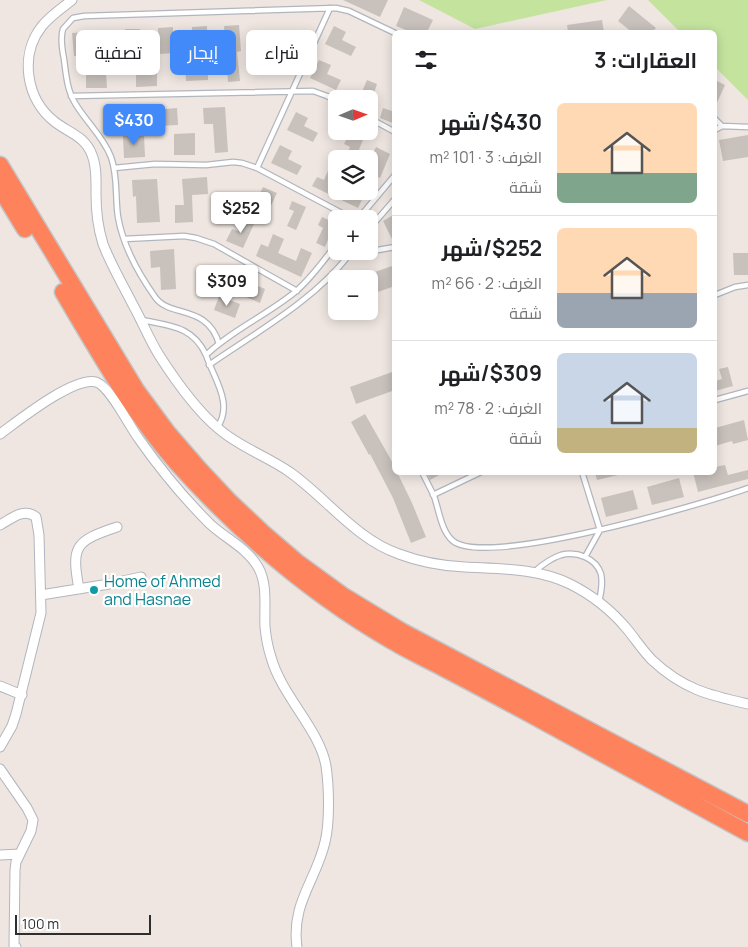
<!DOCTYPE html>
<html lang="ar">
<head>
<meta charset="utf-8">
<style>
  :root { --surface:#fff; --page:#f6f6f6; --text:#202124; --muted:#757577; --line:#e0e0e0; --accent:#4289fa }
  body { margin:0; font-family:Manrope,Cairo,sans-serif; background:var(--page); color:var(--text); direction:rtl; height:100vh; display:flex; flex-direction:column; font-size:19px; white-space:nowrap }
  * { box-sizing:border-box; margin:0 }
  p { font-size:16px; color:var(--muted) }
  .icon { flex:none; width:28px; height:28px; fill:none; stroke:currentColor; stroke-width:2; stroke-linecap:round; stroke-linejoin:round }
  .map { position:relative; flex:1; overflow:hidden; direction:ltr }
  .sheet { position:absolute; left:392px; top:30px; width:325px; height:445px; display:flex; flex-direction:column; background:var(--surface); border-radius:8px; box-shadow:0 2px 12px #0003; direction:rtl }
  .sheet>* { flex:none }
  .top-card { position:absolute; left:15px; top:30px; width:302px; height:45px; direction:rtl; display:flex; gap:10px }
  .needle { width:32px; rotate:88deg }
  .tools { position:absolute; left:328px; top:90px; display:grid; gap:10px }
  .tools a { display:grid; place-items:center; width:50px; height:50px; border-radius:8px; background:var(--surface); box-shadow:0 2px 12px #0003; font-size:25px }
  .scale { position:absolute; left:15px; bottom:12px; width:136px; box-sizing:border-box; padding-left:5px; border:2px solid #2e2e2e; border-top:0; font-size:14px; line-height:18px; white-space:nowrap; color:#2e2e2e; -webkit-text-stroke:4px #fff; paint-order:stroke }
  .price { position:absolute; translate:-50% -42px; padding:0 11px; border-radius:5px; background:#fff; color:#222; font-size:16px; line-height:32px; filter:drop-shadow(0 1px 2px #0008) }
  .price::after { content:''; position:absolute; left:50%; top:30px; width:15px; height:11px; margin-left:-8px; background:inherit; clip-path:polygon(0 0,100% 0,50% 100%) }
  .price.active { background:var(--accent); color:#fff }
  ul { padding:0; list-style:none }
  li { display:flex; align-items:center; gap:15px; height:125px; padding:0 20px }
  li+li { border-top:1px solid var(--line) }
  li span { display:grid; place-items:center; flex:none; width:140px; height:100px; border-radius:8px; color:#555 }
  li>.icon { margin-inline-start:auto }
  span .icon { width:60px; height:60px; fill:#fffc; stroke-width:1 }
  li b { font-size:21px }
  h2 { display:flex; justify-content:space-between; align-items:center; height:60px; padding:0 20px; font-size:21px }
  .tag { padding:0 18px; border-radius:8px; background:var(--surface); box-shadow:0 2px 12px #0003; font-size:18px; line-height:45px }
  .tag.active { background:var(--accent); color:#fff }
  .map>svg:first-child { display:block }
  .green { fill:#c4e49e }
  .building { fill:#c8c1bc }
  .lines { fill:none; stroke-linecap:round; stroke-linejoin:round }
  .lane-casing { stroke:#b1b6be; stroke-width:7 }
  .street-casing { stroke:#b1b6be; stroke-width:11 }
  .highway-casing { stroke:#c4c4c4; stroke-width:19 }
  .lane { stroke:#fff; stroke-width:4.5 }
  .street { stroke:#fff; stroke-width:9 }
  .highway { stroke:#fe825c; stroke-width:16 }
  .culture-dot { fill:#0f9aa8; stroke:#fff; stroke-width:2 }
  .labels { text-anchor:middle; stroke-width:4.5; stroke-linejoin:round; paint-order:stroke }
  .culture-label { font-size:16px; fill:#0d838f; stroke:#fff; text-anchor:start }
</style>
</head>
<body>
<div class="map">
<svg width="748" height="947" viewBox="0 0 748 947">
  <rect width="100%" height="100%" fill="#efe6e1"/>
  <path class="green" d="M419,0H607L475,29Z
    M648,0H748V100L715,67V32H680Z"/>
  <path class="building" d="M343,0H388L380,17Z
    M629,6L656,28L652,32H632L618,21Z
    M404,7L433,20L427,32H411L396,26Z
    M602,20L604,32H568L567,25Z
    M239,25L241,51L237,52L240,81L228,82L224,26Z
    M207,26L208,80L186,81L185,65L193,64L192,27Z
    M334,26L346,32L342,40L356,47L351,56L325,44Z
    M173,27L174,53L159,54L158,28Z
    M125,29H140L141,55L126,56Z
    M85,32L86,42L104,41L107,88H86V55L74,56L72,33Z
    M319,60L331,65L327,74L341,80L336,90L310,78Z
    M136,65H157V86L136,87Z
    M367,80L377,84L372,99H350L353,91L361,94Z
    M715,80L725,85L715,107Z
    M225,107L228,152L215,153L213,124H204L203,108Z
    M177,108L178,125L155,126L154,110Z
    M383,108L395,112V124L380,118Z
    M126,109L127,125L105,126L104,110Z
    M296,112L308,118L304,126L318,133L313,142L287,130Z
    M195,133V155H174V134Z
    M349,134L363,140L355,159H345L350,147L344,144Z
    M144,135L145,157L124,158L123,136Z
    M748,135V157L723,161L719,140Z
    M280,145L292,151L288,159L302,166L297,175L271,163Z
    M376,147L390,154L380,178L372,174L378,160L371,158Z
    M330,166L336,169V181L331,191H347L352,194L353,191H366L358,208L312,186L317,177L324,180Z
    M207,177L208,194L192,195L193,222L175,223V205H184L182,179Z
    M157,179L160,222L137,223L136,196L133,197L132,180Z
    M263,187L277,193L266,216L257,212L264,197L259,195Z
    M292,201L306,207L296,230L287,226L294,211L289,209Z
    M395,214V243H394L383,221Z
    M322,217L335,223L325,247L316,243L323,228L318,225Z
    M243,219L254,224L243,248L226,241L232,229L238,231Z
    M273,234L284,239L278,253L296,261L301,248L312,253L301,277L256,256L261,244L268,247Z
    M174,249L176,289L161,290L160,267L151,268L150,251Z
    M733,253H748V275H734Z
    M218,265L229,270L224,282L213,278Z
    M395,265V286L369,295V274Z
    M244,280L265,289L260,303L239,294Z
    M219,296L240,304L235,318L214,310Z
    M728,367L733,386L715,391V381L722,379L719,369Z
    M395,371V390L356,404L350,387Z
    M365,414L390,458L395,468V472H397L412,503L426,537L411,543L393,498L370,454L369,455L351,422Z
    M744,420L748,440L733,444L732,441L715,446V428Z
    M725,465L728,475L748,470V479L698,492L693,472H715V467Z
    M427,472H445L430,480Z
    M595,472H617L618,475L597,480Z
    M679,478L684,497L652,505L647,487Z
    M633,490L638,509L606,517L601,498Z"/>
  <g class="lines">
    <defs>
      <path id="lane" d="M71,96L313,91L327,96L336,101
        M369,118L395,132
        M715,119L722,126
        M715,130L722,126L748,127
        M114,168L155,164L206,165L233,162L242,163L257,168L353,219
        M257,168L330,8
        M358,219L395,175
        M369,229L395,199
        M124,239L184,236L196,238L214,244L297,291
        M715,295L735,287L748,285
        M142,320C170,326 193,326 206,355
        M219,344C208,304 169,318 155,297C138,273 123,246 118,217C115,197 118,176 111,157C103,136 86,122 75,103C67,90 66,74 64,59C62,49 60,38 63,29L73,18L84,16L336,8L349,11L395,33
        M209,365C258,331 312,302 349,255L395,247
        M715,400L748,391
        M217,428C234,404 214,379 206,355C232,330 267,315 295,292C311,279 323,261 336,245
        M422,472C426,480 430,488 434,496C439,510 441,531 453,541C487,568 703,504 748,488
        M582,472L600,530L585,557
        M433,495L481,472
        M534,572C542,565 551,558 561,555C577,551 596,558 601,574C603,584 601,593 599,602"/>
      <path id="street" d="M72,0C62,8 50,16 42,26C19,55 26,100 55,122C69,133 85,136 92,155C97,167 96,181 96,194C96,210 98,228 103,244C111,265 123,285 133,305C142,321 149,339 159,355C175,380 196,410 219,429C239,447 269,457 291,473C327,499 356,539 399,554C420,562 442,566 465,567C501,569 537,568 570,584C592,595 612,611 627,629C636,640 643,651 652,660C683,689 708,695 748,704
        M0,434C18,421 74,376 96,382C110,386 129,426 139,439C160,469 184,498 210,524C225,538 247,548 258,567C268,584 264,608 265,627C266,637 268,648 271,657C281,695 320,730 326,766C329,786 330,822 325,842C316,881 291,903 297,947
        M0,525C11,519 24,507 36,517L39,535L41,613L16,714L12,726L0,747
        M79,589C71,546 75,541 117,527
        M41,595L109,584L141,577
        M0,686L22,695
        M0,769L27,808L33,820L31,831L16,862L15,870L14,947H16
        M0,855L20,854"/>
      <path id="highway" d="M0,165L136,390L167,432L199,469L229,501L263,533L298,563L342,595L403,632L748,814
        M0,188L25,229
        M63,292C98,351 132,412 177,463C240,533 312,595 394,642C412,653 431,661 449,671C476,685 502,699 528,713C602,753 675,793 748,833"/>
    </defs>
    <use href="#lane" class="lane-casing"/>
    <use href="#street" class="street-casing"/>
    <use href="#highway" class="highway-casing"/>
    <use href="#lane" class="lane"/>
    <use href="#street" class="street"/>
    <use href="#highway" class="highway"/>
  </g>
  <circle class="culture-dot" cx="94" cy="590" r="5"/>
  <g class="labels">
    <g class="culture-label">
      <text x="104" y="587">Home of Ahmed<tspan x="104" dy="18">and Hasnae</tspan></text>
    </g>
  </g>
</svg>
<div class="tools">
<a><svg class="needle" viewBox="-14 -14 28 28"><path d="M0-13l5 13h-10z" fill="#e53935"/><path d="M0 13l5-13h-10z" fill="#757577"/></svg></a>
<a><svg class="icon" aria-label="layers" viewBox="0 0 24 24"><path d="M12 4l9 5-9 5-9-5zM3 14l9 5 9-5"/></svg></a>
<a>+</a>
<a>−</a>
</div>
<div class="scale">100 m</div>
<b class="price active" style="left:134px;top:146px">$430</b>
<b class="price" style="left:241px;top:234px">$252</b>
<b class="price" style="left:227px;top:307px">$309</b>
<div class="top-card">
<a class="tag">شراء</a>
<a class="tag active">إيجار</a>
<a class="tag">تصفية</a>
</div>
<section class="sheet">
<h2>العقارات: 3<svg class="icon" aria-label="filters" viewBox="0 0 24 24"><path d="M4 7h16M4 17h16"/><circle cx="9" cy="7" r="2"/><circle cx="15" cy="17" r="2"/></svg></h2>
<ul>
<li><span style="background:linear-gradient(#ffd9b3 70%,#7fa58c 0)"><svg class="icon" aria-label="home" viewBox="0 0 24 24"><path d="M3 11l9-7 9 7M6 9v11h12V9"/></svg></span><div><b>$430/شهر</b><p>الغرف: 3 · 101 m²</p><p>شقة</p></div></li>
<li><span style="background:linear-gradient(#ffd9b3 65%,#9aa5b1 0)"><svg class="icon" aria-label="home" viewBox="0 0 24 24"><path d="M3 11l9-7 9 7M6 9v11h12V9"/></svg></span><div><b>$252/شهر</b><p>الغرف: 2 · 66 m²</p><p>شقة</p></div></li>
<li><span style="background:linear-gradient(#c9d6e8 75%,#c2b280 0)"><svg class="icon" aria-label="home" viewBox="0 0 24 24"><path d="M3 11l9-7 9 7M6 9v11h12V9"/></svg></span><div><b>$309/شهر</b><p>الغرف: 2 · 78 m²</p><p>شقة</p></div></li>
</ul>
</section>
</div>
</body>
</html>
